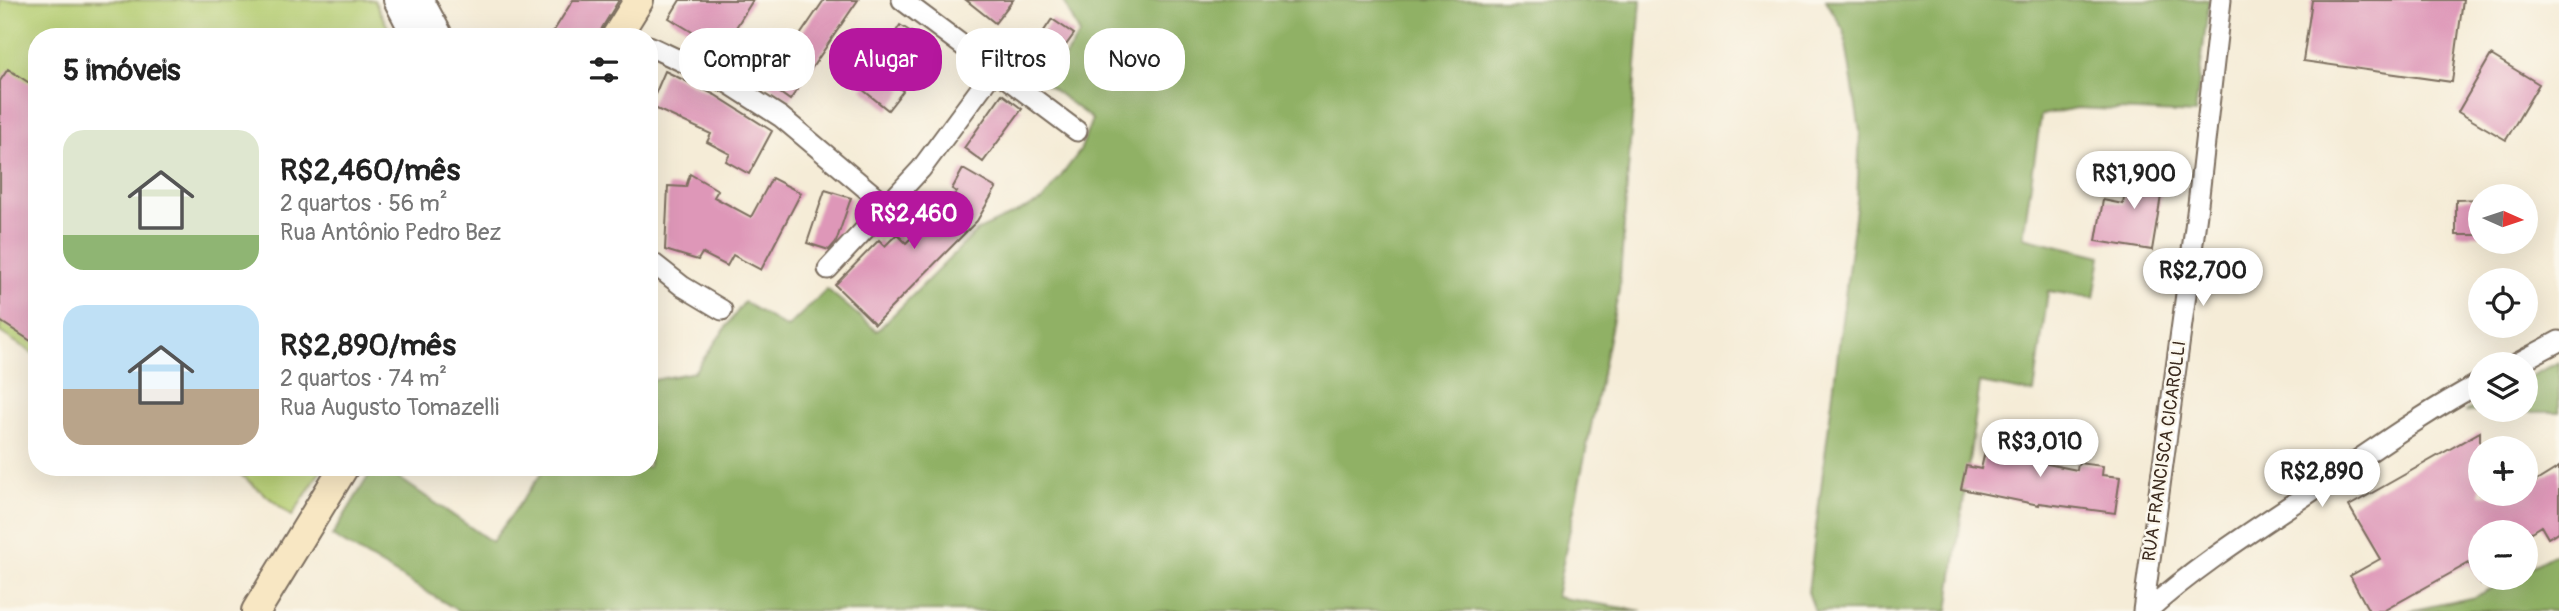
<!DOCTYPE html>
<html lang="pt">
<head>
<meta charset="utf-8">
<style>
  :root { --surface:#fff; --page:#f2f2f2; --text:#222; --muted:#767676; --accent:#b5179e }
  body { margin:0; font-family:Pangolin,sans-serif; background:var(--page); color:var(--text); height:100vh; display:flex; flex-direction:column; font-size:26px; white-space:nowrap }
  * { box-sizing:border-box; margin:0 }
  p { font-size:23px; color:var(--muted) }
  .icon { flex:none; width:38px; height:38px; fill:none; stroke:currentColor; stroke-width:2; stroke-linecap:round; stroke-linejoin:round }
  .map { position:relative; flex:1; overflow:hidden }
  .sheet { position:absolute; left:28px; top:28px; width:630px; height:448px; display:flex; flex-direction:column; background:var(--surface); border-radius:28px; box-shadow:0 7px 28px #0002 }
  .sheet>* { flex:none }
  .guide { position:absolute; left:679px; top:28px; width:665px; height:63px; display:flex; gap:14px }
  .needle { width:46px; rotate:93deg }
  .buttons { position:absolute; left:2468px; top:184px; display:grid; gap:14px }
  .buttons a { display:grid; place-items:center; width:70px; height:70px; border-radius:50%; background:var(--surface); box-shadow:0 7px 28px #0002; font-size:35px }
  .price { position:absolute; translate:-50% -60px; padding:0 16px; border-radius:24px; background:#fff; color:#222; font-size:23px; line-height:46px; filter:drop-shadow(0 2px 4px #0008) }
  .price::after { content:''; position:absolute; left:50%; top:42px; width:21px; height:16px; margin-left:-10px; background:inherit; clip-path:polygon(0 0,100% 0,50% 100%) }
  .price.on { background:var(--accent); color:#fff }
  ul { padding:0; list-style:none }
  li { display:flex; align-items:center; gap:21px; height:175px; padding:0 35px }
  li span { display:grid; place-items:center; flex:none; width:196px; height:140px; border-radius:21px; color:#555 }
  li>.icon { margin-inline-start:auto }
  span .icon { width:84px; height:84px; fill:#fffc; stroke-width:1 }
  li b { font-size:30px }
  h2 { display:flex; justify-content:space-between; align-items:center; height:84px; padding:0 35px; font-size:30px }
  .chip { padding:0 24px; border-radius:28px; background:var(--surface); box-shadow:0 7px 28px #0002; font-size:24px; line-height:63px }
  .chip.on { background:var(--accent); color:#fff }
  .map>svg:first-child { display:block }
  .green { fill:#b6ce73; stroke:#787c48; stroke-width:2 }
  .forest { fill:#90b165; stroke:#666e42; stroke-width:2 }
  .building { fill:#de97b8 }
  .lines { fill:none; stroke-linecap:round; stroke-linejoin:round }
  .minor-casing { stroke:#7c6e5f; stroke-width:23 }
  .tertiary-casing { stroke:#7c6e5f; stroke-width:28 }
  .secondary-casing { stroke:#7c6e5f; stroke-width:32 }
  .minor { stroke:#fff; stroke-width:19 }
  .tertiary { stroke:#fff; stroke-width:24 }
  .secondary { stroke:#f8e7c3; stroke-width:28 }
  .labels { text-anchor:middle; stroke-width:5; stroke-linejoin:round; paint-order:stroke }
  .street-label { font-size:18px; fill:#3b2a1e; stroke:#fbf7ec }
</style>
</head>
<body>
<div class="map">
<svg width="2559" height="611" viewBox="0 0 2559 611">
  <rect width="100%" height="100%" fill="#fbf7ec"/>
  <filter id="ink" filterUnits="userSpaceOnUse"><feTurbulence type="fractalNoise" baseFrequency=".0143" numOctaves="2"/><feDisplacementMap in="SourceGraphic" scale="14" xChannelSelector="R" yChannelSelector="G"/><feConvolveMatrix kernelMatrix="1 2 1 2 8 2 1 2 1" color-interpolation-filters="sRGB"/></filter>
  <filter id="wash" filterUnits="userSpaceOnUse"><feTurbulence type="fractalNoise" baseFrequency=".00686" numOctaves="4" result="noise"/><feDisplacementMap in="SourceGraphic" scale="28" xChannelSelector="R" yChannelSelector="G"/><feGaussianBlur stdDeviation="1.57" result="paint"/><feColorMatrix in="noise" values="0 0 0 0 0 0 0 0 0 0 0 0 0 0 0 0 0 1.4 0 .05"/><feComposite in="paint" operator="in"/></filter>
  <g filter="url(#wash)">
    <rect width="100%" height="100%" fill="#f5ecd7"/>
    <path class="green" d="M0,0H374L393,37H37V356L0,332Z
      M231,467H323L292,516Z"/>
    <path class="forest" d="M1063,0H1641L1619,290L1556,597L1642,611H459L332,536L374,467H383L492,542L546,467H649V381L694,372L744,302L787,328L827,289L877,331L978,230L1042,201L1080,151L1092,119L1046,84L1080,34Z
      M1826,0H2209L2195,114L2077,108L2041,115L2023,237L2101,256L2094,298L2048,291L2034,393L1980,383L1948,611H1815L1808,592L1857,200L1860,131L1844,31Z
      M2559,362V412H2464L2480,404V410H2525V379Z
      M2559,552V611H2409L2475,597L2512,578H2525V570Z"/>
    <g id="blocks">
      <path class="building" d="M573,0H619L602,28L599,37H550Z
        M680,0H753L722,50L669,18Z
        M824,0H858L790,100L762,80L791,37L796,41Z
        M966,0H1013L995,23Z
        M2312,0H2463L2452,82L2303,61Z
        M1052,19L1074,34L1048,70L1027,56Z
        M900,25L928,42L898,87L903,91L888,110L862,89L885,60L880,57Z
        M2491,55L2539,84L2506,140L2458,112Z
        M8,69L37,88V345L0,321V81Z
        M665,71L715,95L772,131L749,174L726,161L730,154L707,142L711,134L650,106Z
        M1002,94L1022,109L983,162L964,148Z
        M2129,166L2165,172L2152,250L2096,241L2103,200L2123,204Z
        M963,169L996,188L977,221L875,324L835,285L879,240L885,246L897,234L906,243L957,192L952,189Z
        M690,174L718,190L714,197L751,217L772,178L801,193L761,270L733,255L727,266L702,253L698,260L665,250L668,186L686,187Z
        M825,190L851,198L836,242L829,250L807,243Z
        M2480,199V235H2456V200Z
        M2480,432V494H2525V488L2559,467V531L2548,538L2541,526L2531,532H2480V582L2469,563L2383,611H2369L2350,576L2380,559L2349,506Z
        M1989,434L2027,442L2023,459L2077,470L2078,463L2103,466L2102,475L2120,477L2115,513L2039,503V505L1961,489L1966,466L1981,469Z"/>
    </g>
  </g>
  <g filter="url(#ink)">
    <use href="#blocks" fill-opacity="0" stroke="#7c6e5f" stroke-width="2"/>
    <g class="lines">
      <defs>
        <path id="minor" d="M902,0L1077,131
          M649,46L728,83L781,117L888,207
          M649,260L682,286L722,310
          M828,269L921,169L995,69
          M2516,364L2559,341
          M2143,611L2197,213L2221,0
          M2147,611C2200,563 2262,525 2321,485C2373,450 2424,413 2480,383"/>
        <path id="tertiary" d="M396,0L415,37
          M421,0L441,37"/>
        <path id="secondary" d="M616,37L639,0
          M256,611L344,467"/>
      </defs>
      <use href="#minor" class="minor-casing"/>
      <use href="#tertiary" class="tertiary-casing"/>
      <use href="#secondary" class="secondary-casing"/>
      <use href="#minor" class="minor"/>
      <use href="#tertiary" class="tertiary"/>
      <use href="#secondary" class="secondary"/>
    </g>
  </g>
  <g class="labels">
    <g class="street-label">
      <text transform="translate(2164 451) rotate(-82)" y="6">RUA FRANCISCA CICAROLLI</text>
    </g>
  </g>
</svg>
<div class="buttons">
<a><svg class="needle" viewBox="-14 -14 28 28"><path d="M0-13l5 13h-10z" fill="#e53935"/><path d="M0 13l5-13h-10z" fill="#767676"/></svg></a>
<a><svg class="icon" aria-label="locate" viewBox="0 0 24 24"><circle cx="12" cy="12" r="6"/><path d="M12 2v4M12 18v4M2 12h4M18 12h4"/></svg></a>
<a><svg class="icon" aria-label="layers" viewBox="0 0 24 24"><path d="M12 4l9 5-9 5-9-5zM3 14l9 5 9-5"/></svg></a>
<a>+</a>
<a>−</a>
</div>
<b class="price" style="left:2134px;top:211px">R$1,900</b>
<b class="price on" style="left:914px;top:251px">R$2,460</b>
<b class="price" style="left:2203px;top:308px">R$2,700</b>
<b class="price" style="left:2040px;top:479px">R$3,010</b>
<b class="price" style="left:2322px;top:509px">R$2,890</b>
<div class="guide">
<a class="chip">Comprar</a>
<a class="chip on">Alugar</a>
<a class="chip">Filtros</a>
<a class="chip">Novo</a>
</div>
<section class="sheet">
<h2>5 imóveis<svg class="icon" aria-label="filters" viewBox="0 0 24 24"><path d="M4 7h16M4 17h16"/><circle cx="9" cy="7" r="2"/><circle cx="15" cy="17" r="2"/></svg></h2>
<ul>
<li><span style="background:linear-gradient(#dfe7d0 75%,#8fb573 0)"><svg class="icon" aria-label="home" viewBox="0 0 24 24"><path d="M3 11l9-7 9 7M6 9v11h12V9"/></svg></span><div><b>R$2,460/mês</b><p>2 quartos · 56 m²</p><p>Rua Antônio Pedro Bez</p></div></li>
<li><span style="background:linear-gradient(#bfe0f5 60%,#b9a48a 0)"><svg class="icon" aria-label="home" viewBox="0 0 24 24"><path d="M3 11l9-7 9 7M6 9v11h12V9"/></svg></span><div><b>R$2,890/mês</b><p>2 quartos · 74 m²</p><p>Rua Augusto Tomazelli</p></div></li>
</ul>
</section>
</div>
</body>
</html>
